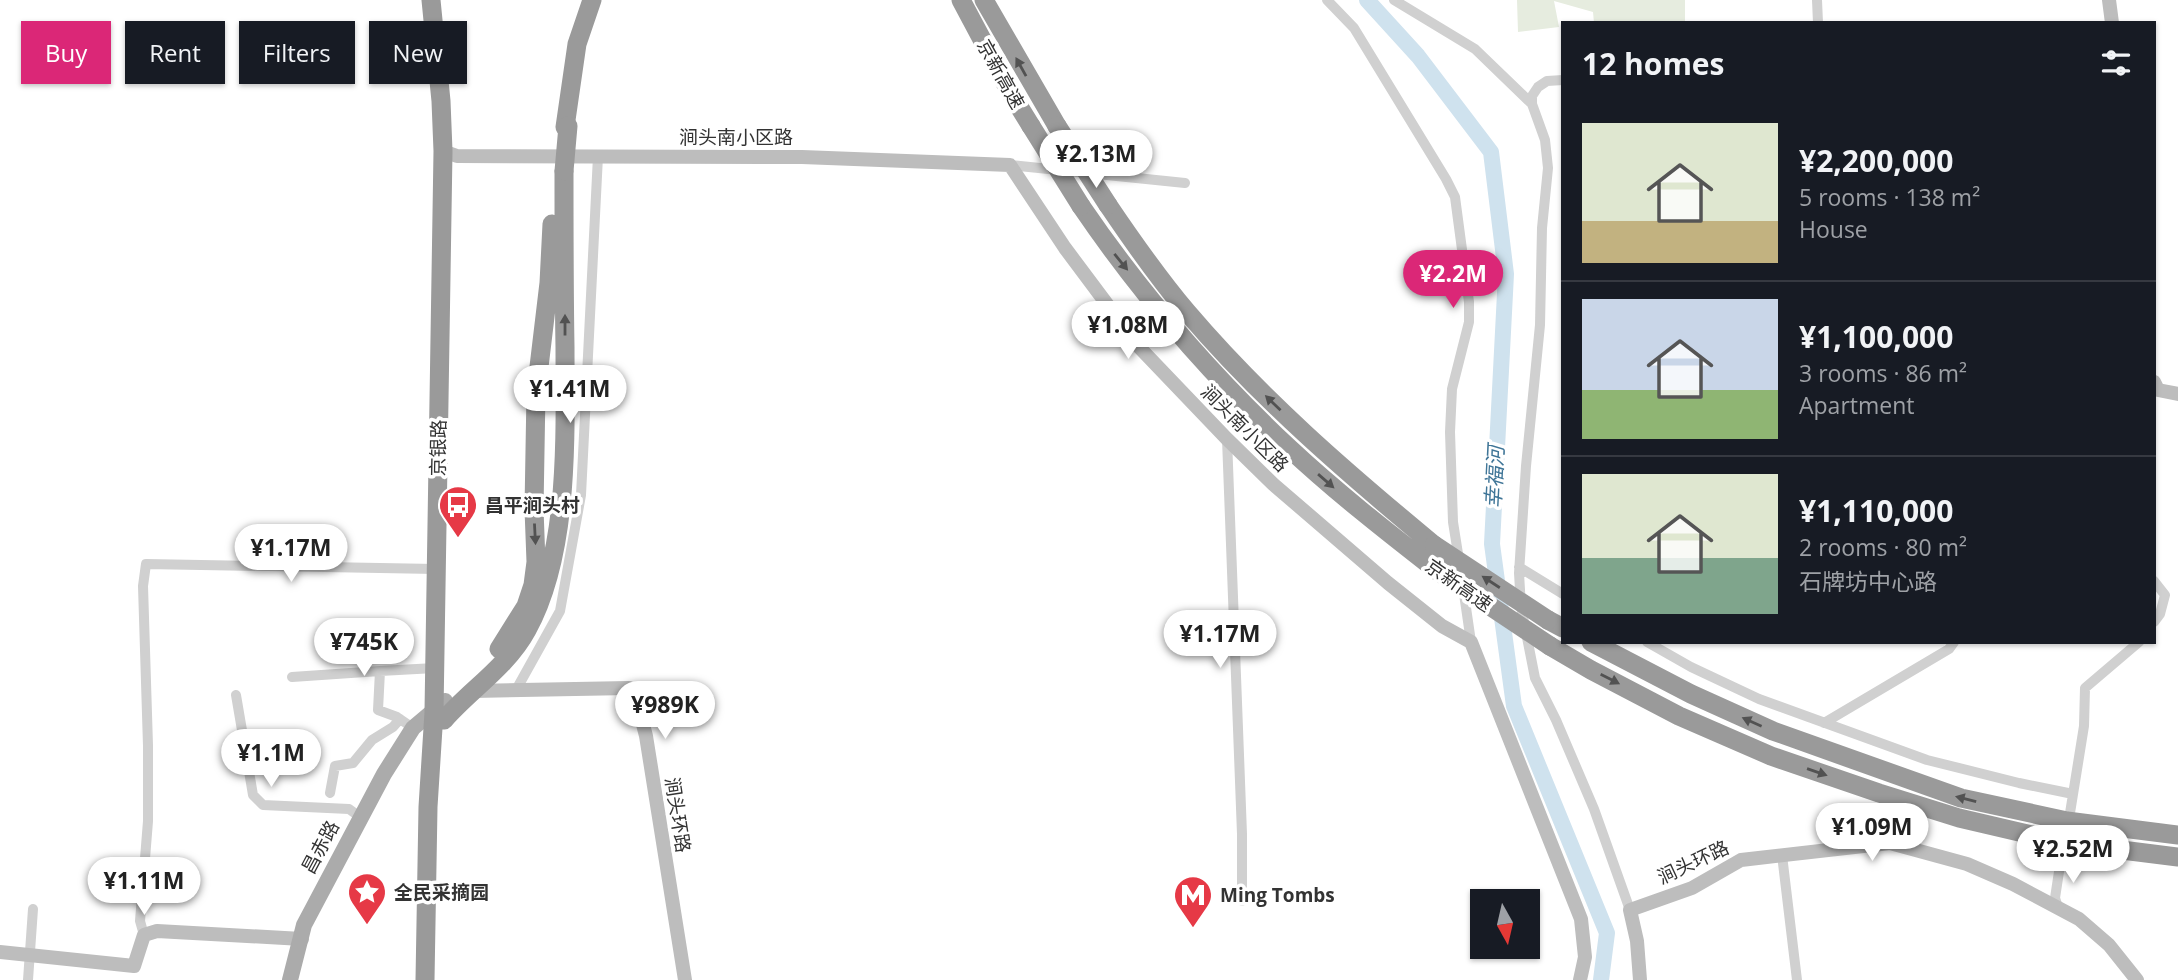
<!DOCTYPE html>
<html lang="en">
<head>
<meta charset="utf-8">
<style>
  :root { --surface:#171b24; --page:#242831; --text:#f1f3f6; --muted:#9ea1a6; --line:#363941; --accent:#db2777 }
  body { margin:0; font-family:"Open Sans","Noto Sans SC",sans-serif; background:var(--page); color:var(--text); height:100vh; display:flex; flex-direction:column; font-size:26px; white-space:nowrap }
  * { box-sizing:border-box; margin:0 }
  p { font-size:23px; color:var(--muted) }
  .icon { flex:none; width:38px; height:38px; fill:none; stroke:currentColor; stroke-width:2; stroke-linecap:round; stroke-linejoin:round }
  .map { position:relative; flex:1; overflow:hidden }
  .side { position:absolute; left:1561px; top:21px; width:595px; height:623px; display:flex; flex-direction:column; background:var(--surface); border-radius:0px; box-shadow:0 2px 5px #0004 }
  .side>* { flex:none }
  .hud { position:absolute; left:21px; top:21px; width:665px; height:63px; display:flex; gap:14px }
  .needle { width:46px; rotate:172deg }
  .tools { position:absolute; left:1470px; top:889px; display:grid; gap:14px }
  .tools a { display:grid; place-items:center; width:70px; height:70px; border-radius:0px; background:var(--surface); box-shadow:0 2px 5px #0004; font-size:35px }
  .price { position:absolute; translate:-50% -60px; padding:0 16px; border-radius:24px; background:#fff; color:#222; font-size:23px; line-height:46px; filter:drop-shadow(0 2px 4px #0008) }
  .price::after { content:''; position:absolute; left:50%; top:42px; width:21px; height:16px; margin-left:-10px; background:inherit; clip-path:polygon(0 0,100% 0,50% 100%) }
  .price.on { background:var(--accent); color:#fff }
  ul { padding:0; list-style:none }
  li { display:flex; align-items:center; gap:21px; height:175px; padding:0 21px }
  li+li { border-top:2px solid var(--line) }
  li span { display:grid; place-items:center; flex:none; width:196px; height:140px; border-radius:0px; color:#555 }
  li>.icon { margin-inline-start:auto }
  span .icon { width:84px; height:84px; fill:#fffc; stroke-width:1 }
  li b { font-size:30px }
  h2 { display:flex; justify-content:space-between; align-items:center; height:84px; padding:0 21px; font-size:30px }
  .pill { padding:0 24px; border-radius:0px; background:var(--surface); box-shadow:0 2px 5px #0004; font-size:24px; line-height:63px }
  .pill.on { background:var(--accent); color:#fff }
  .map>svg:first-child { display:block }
  .green { fill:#e6ecdf }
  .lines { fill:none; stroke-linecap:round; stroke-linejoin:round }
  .river { stroke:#cfe2ee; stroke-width:16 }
  .street { stroke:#d0d0d0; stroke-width:10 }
  .secondary { stroke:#bdbdbd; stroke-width:14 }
  .primary { stroke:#ababab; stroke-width:16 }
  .highway { stroke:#9a9a9a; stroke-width:19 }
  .highway-bridge { stroke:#9a9a9a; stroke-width:19 }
  .oneway { fill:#525252 }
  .labels { text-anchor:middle; stroke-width:7; stroke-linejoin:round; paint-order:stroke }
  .street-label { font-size:19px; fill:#333; stroke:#fff }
  .poi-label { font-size:19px; font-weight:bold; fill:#333; stroke:#fff; text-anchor:start }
  .water-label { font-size:21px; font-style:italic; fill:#3f7597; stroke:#fff }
</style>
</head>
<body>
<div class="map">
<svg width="2178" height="980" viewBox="0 0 2178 980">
  <rect width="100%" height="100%" fill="#fff"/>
  <path class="green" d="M1517,0H1685V23H1594L1593,12L1554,1L1559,27L1518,32Z"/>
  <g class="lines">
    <path class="river" d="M1367,0L1418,56L1491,152L1506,274L1492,544L1514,706L1607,933L1601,980"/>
    <path class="street" d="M1327,0L1354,28L1446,179L1455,197L1469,302V322L1452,389L1450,432L1453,522L1459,560
      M1394,0L1475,49L1532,104
      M1817,0L1818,23
      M1563,80L1547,81L1538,87L1532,96V104L1545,140L1548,168L1542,228L1540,325L1526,466L1519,573L1521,607L1535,678L1556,720L1594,809L1630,910
      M1010,165L1185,183
      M1227,439L1242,834V901
      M1519,567L1563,594
      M2154,581L2165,595L2160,614L2154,622
      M1463,587L1471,642
      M1647,642L1691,667L1759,699L1927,760L2019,783L2073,794
      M292,677L380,671
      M516,690L560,611L581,495L598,156
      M236,695L253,795L263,805L349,809L360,817
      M1824,723L1949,649L1954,642
      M413,728L397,717L378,710L380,671L435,668
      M330,793L335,766L353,763L372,740L393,727L400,719
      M2070,813L2084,726L2085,688L2139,642
      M1782,855L1797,980
      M2058,907L2055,898L2060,865
      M144,935L140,921L148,821V746L143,586L146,564L436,569
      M28,980L33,909"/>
    <path class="secondary" d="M2109,0L2112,23
      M443,151L457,156L802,157L1010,165L1065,248L1139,347L1227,439L1273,484L1388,583L1442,626L1471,642L1581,919L1585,957L1580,980
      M2154,382L2158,390L2178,394
      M473,691L629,688L637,701L646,736L685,980
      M0,952L134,966L144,935L157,931L302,939
      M1640,980L1637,941L1630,910L1692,888L1741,860L1890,843L1967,864L2013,884L2079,919L2109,945L2137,980"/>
    <path class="primary" d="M290,980L304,925L384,774L413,728L445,701"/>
    <path class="highway" d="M961,0L1010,92L1031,126
      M984,0L1057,126
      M565,127L577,44L592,0
      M1108,205C1133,242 1159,279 1187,312C1261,399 1347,473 1434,545
      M1081,206C1141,294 1211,375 1289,448C1335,491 1386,531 1436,570
      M1548,620L1563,628
      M1591,642L1691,694L1773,731L1961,798L2067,821L2178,835
      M1550,646L1591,670L1679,716L1771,756L1879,793L1959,818L2066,843L2178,857
      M499,649L526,606L533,585L536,562L534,509L536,392L549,283L552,224
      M444,720C470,690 507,667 527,630C570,552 565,435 565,347C564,289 564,230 564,171
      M425,980L428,807L434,712L443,151L441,101L431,0"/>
    <path class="highway-bridge" d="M1031,126L1081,206
      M1057,126L1108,205
      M564,171L568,126
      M1434,545L1548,620
      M1436,570L1550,646"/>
  </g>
  <defs><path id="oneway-solid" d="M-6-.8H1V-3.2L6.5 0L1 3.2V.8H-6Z" transform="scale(1.75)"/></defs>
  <g class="oneway">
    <use href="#oneway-solid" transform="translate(1021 67) rotate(-119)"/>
    <use href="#oneway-solid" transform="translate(1121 262) rotate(51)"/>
    <use href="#oneway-solid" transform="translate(565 325) rotate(-90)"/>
    <use href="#oneway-solid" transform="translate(1273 403) rotate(-136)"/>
    <use href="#oneway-solid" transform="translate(1326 481) rotate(41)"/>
    <use href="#oneway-solid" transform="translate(535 534) rotate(87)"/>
    <use href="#oneway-solid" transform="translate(1491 582) rotate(-147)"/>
    <use href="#oneway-solid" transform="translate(1610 679) rotate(27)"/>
    <use href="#oneway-solid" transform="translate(1752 722) rotate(-156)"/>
    <use href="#oneway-solid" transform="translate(1817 772) rotate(19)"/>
    <use href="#oneway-solid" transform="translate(1966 799) rotate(-166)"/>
  </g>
  <defs>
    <symbol id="bus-pin" viewBox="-11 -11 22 30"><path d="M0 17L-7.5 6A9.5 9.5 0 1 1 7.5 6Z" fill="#e63946" stroke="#fff"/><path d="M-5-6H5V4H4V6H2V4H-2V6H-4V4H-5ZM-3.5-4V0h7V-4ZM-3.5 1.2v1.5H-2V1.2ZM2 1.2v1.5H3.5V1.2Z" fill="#fff"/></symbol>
    <symbol id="sight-pin" viewBox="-11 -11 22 30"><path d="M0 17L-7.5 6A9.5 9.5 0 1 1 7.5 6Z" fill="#e63946" stroke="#fff"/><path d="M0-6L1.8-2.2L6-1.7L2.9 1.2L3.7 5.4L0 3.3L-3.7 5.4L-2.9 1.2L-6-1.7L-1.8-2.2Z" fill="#fff"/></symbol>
    <symbol id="metro-pin" viewBox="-11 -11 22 30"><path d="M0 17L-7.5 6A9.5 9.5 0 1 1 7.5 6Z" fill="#e63946" stroke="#fff"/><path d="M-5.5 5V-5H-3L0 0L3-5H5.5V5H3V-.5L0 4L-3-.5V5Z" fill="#fff"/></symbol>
  </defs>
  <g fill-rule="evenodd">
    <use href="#bus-pin" x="436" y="483" width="44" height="60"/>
    <use href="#sight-pin" x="345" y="870" width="44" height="60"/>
    <use href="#metro-pin" x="1171" y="873" width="44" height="60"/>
  </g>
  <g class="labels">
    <g class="street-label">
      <text transform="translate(1001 74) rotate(61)" y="7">京新高速</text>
      <text x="736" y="144">涧头南小区路</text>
      <text transform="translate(1245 428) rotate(45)" y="7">涧头南小区路</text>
      <text transform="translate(438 448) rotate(-89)" y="7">京银路</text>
      <text transform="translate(1459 585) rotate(35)" y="7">京新高速</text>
      <text transform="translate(678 815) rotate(81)" y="7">涧头环路</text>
      <text transform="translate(320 847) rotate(-62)" y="7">昌赤路</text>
      <text transform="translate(1693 862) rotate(-25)" y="7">涧头环路</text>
    </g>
    <g class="poi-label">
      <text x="485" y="512">昌平涧头村</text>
      <text x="394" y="899">全民采摘园</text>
      <text x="1220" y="902">Ming Tombs</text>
    </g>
    <g class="water-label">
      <text transform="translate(1495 477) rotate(-87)" y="7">幸福河</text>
    </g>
  </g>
</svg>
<div class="tools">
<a><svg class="needle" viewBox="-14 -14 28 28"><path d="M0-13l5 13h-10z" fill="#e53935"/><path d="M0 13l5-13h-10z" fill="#9ea1a6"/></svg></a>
</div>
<b class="price" style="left:1096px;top:190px">¥2.13M</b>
<b class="price on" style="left:1453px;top:310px">¥2.2M</b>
<b class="price" style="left:1128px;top:361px">¥1.08M</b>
<b class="price" style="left:570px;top:425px">¥1.41M</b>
<b class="price" style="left:291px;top:584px">¥1.17M</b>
<b class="price" style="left:1220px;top:670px">¥1.17M</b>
<b class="price" style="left:364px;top:678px">¥745K</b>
<b class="price" style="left:665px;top:741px">¥989K</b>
<b class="price" style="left:271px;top:789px">¥1.1M</b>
<b class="price" style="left:1872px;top:863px">¥1.09M</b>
<b class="price" style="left:2073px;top:885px">¥2.52M</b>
<b class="price" style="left:144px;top:917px">¥1.11M</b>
<div class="hud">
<a class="pill on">Buy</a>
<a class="pill">Rent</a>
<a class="pill">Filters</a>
<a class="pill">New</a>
</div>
<section class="side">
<h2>12 homes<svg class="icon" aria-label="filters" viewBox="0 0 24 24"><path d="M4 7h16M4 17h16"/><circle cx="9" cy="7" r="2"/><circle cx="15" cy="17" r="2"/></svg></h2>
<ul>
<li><span style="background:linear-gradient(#dfe7d0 70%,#c2b280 0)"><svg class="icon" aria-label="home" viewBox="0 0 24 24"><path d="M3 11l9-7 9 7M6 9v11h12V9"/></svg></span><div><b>¥2,200,000</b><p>5 rooms · 138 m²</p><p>House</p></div></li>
<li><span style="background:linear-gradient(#c9d6e8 65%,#8fb573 0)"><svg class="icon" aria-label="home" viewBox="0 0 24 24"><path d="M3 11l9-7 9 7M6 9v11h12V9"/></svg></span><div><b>¥1,100,000</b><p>3 rooms · 86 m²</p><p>Apartment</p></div></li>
<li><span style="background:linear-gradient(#dfe7d0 60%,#7fa58c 0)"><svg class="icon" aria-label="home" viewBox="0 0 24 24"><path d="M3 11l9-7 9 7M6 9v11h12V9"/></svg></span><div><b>¥1,110,000</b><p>2 rooms · 80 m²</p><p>石牌坊中心路</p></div></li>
</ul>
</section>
</div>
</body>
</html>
